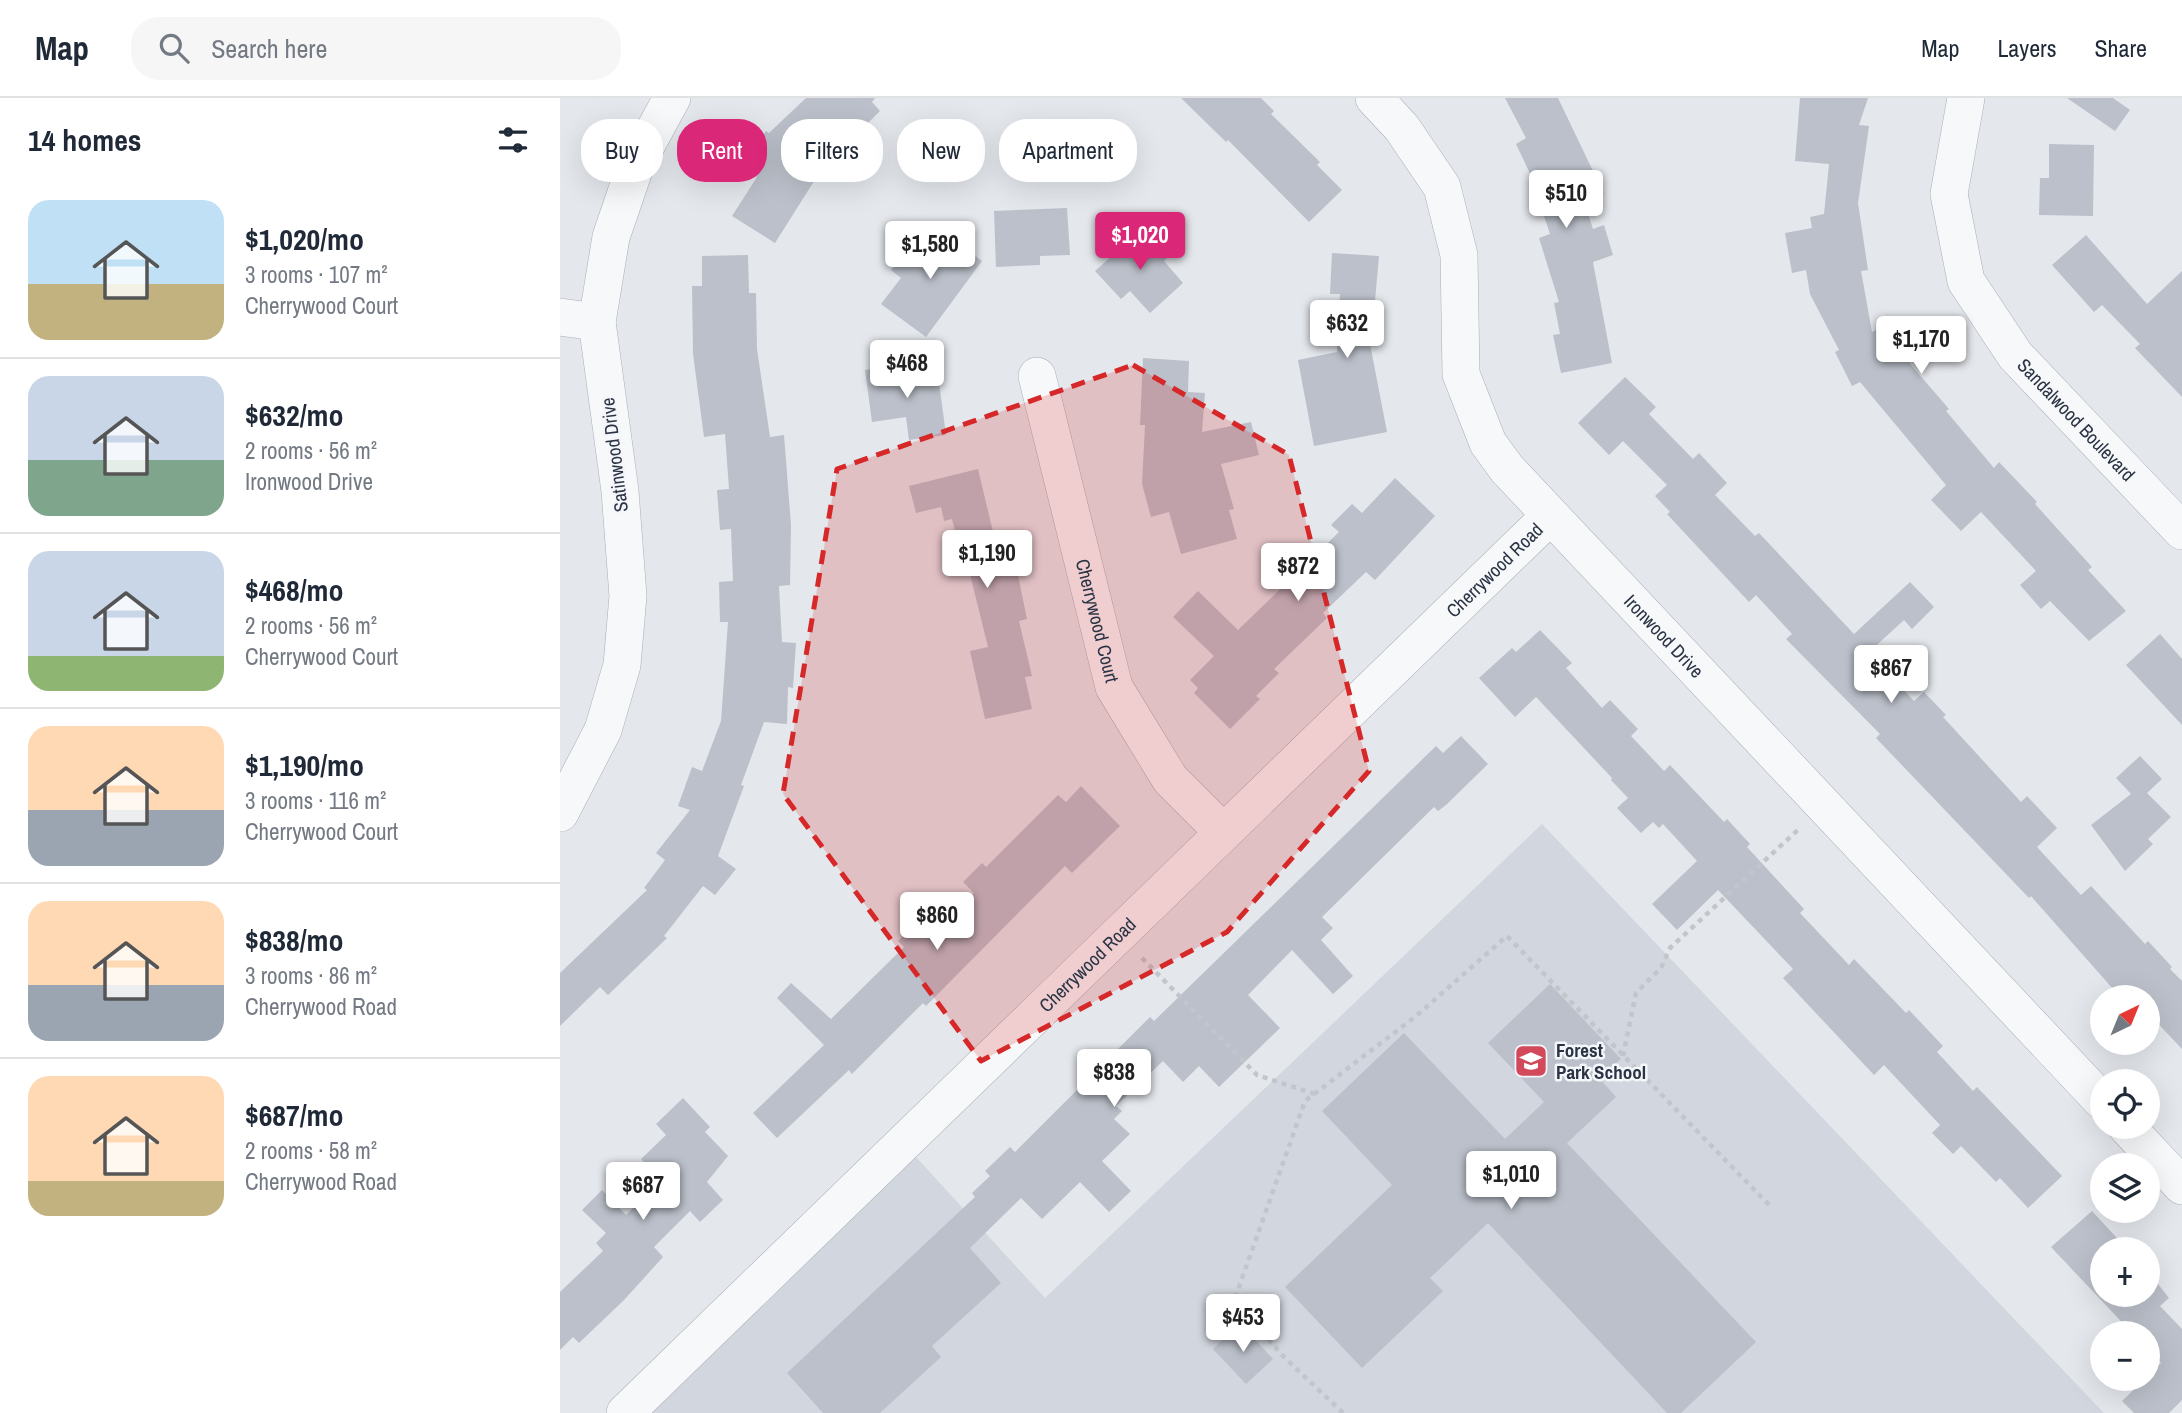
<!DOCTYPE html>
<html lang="en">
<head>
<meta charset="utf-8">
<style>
  :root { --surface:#fff; --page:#f6f6f7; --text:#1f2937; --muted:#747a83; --line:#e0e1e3; --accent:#db2777 }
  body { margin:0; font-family:"Archivo Narrow",sans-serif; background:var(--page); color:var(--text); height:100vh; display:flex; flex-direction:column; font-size:26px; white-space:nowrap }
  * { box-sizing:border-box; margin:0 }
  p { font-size:23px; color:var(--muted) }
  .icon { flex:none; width:38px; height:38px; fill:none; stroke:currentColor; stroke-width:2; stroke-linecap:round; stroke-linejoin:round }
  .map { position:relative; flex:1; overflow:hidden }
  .sheet { display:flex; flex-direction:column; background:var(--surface); width:560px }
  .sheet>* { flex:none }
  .banner { position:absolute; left:21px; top:21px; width:665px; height:63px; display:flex; gap:14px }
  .needle { width:46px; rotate:43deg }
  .tools { position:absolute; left:1530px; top:887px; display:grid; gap:14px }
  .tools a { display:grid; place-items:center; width:70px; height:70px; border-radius:50%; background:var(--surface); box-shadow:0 7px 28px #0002; font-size:35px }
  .price { position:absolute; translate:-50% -60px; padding:0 16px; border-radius:7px; background:#fff; color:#222; font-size:23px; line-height:46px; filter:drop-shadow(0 2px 4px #0008) }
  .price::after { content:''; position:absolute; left:50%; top:42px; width:21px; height:16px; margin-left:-10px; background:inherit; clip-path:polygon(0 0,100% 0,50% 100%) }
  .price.current { background:var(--accent); color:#fff }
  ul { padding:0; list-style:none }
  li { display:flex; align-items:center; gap:21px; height:175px; padding:0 28px }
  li+li { border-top:2px solid var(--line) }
  li span { display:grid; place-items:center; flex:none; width:196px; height:140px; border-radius:21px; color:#555 }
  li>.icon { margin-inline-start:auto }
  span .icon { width:84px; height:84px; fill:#fffc; stroke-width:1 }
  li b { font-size:30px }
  h2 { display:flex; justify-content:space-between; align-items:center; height:84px; padding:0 28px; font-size:30px }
  .chip { padding:0 24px; border-radius:28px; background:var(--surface); box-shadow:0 7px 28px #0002; font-size:24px; line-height:63px }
  .chip.current { background:var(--accent); color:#fff }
  header { display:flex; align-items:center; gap:42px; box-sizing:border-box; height:98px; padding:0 35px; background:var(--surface); border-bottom:2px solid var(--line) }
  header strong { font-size:33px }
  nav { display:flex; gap:38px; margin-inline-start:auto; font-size:24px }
  .search { width:490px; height:63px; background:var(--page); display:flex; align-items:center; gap:18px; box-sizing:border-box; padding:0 24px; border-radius:28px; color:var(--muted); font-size:26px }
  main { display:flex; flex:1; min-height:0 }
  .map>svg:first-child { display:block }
  .built { fill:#d2d6de }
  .building { fill:#bbc0ca }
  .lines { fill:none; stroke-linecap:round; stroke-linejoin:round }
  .street-casing { stroke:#a9aeb7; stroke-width:38 }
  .path { stroke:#c2c5cb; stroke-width:4.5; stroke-dasharray:5 5; stroke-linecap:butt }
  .street { stroke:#f7f8fa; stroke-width:37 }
  .marked { fill:#d62828; fill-opacity:0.2; stroke:#d62828; stroke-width:5; stroke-dasharray:14 9; stroke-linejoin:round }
  .labels { text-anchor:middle; stroke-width:5; stroke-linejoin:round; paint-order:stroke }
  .street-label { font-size:19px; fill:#2b3445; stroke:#f4f6f9 }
  .poi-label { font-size:19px; font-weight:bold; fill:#2b3445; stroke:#f4f6f9; text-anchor:start }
</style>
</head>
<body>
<header>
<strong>Map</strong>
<div class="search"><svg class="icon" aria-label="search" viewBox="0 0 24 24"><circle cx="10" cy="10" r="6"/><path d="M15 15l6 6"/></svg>Search here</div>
<nav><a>Map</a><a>Layers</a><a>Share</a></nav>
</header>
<main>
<section class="sheet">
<h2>14 homes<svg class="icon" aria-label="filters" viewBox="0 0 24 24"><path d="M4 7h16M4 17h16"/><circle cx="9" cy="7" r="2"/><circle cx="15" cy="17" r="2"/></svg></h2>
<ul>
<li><span style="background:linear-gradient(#bfe0f5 60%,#c2b280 0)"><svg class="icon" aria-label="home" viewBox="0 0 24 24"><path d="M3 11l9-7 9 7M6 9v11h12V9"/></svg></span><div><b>$1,020/mo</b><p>3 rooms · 107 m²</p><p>Cherrywood Court</p></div></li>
<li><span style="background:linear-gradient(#c9d6e8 60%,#7fa58c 0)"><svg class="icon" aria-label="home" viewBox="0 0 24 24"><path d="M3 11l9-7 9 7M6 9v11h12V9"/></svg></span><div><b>$632/mo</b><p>2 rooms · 56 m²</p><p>Ironwood Drive</p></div></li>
<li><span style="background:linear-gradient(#c9d6e8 75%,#8fb573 0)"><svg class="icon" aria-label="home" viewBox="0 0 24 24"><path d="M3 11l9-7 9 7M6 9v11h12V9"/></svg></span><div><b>$468/mo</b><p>2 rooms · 56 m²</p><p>Cherrywood Court</p></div></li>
<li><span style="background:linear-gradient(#ffd9b3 60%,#9aa5b1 0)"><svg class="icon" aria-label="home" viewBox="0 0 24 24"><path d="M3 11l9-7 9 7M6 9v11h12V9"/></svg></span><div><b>$1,190/mo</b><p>3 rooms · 116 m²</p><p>Cherrywood Court</p></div></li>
<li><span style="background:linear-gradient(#ffd9b3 60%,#9aa5b1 0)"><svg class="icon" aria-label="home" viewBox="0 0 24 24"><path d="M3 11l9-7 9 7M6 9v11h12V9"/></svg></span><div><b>$838/mo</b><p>3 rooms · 86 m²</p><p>Cherrywood Road</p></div></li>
<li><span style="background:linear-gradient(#ffd9b3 75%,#c2b280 0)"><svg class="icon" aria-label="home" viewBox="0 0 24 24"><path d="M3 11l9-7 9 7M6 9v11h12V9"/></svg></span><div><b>$687/mo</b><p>2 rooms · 58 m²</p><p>Cherrywood Road</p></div></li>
</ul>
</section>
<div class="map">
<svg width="1622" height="1315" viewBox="0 0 1622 1315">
  <rect width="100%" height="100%" fill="#e4e7ec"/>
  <path class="built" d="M982,726L1544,1315H68L346,1048L485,1200Z"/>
  <path class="building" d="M246,0H315L312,4L320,13L301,32L292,22L251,62L263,69L215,145L172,118L197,79L182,70L206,33L209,35Z
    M621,0H701L714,13L711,16L760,64L757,67L782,92L749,124L668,42L666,44Z
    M945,0H998L1044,96L1029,84L1019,88L1033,131L1044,127L1053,157L1033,164L1052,265L1001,275L993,237L1000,236L994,205L999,204L979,140L990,136L980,106L984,105L956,46L966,40Z
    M1240,0H1308L1299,27L1309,28L1298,105L1308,172L1301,173L1312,234L1330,225L1351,267L1389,311L1386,313L1434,370L1439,364L1477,404L1475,406L1532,469L1528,472L1566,513L1529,543L1490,503L1481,511L1460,487L1476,473L1421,414L1401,433L1371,402L1386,387L1300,284L1292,288L1275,254L1279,252L1250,196L1246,172L1232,175L1225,135L1252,130L1250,119L1264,116L1269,66L1235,63Z
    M1507,0H1553L1570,12L1555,33Z
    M1489,46L1534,47L1533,118L1479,117L1480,80H1489Z
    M507,110L510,157L480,158V167L436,169L434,113Z
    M378,130L422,163L366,239L321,206L341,180L331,172L349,148L359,156Z
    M582,131L608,159L604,163L623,185L590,215L570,193L561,201L535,173Z
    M1526,137L1587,206L1622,173V299L1575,250L1580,246L1542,207L1534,214L1492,167Z
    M772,155L819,158L813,225H806L827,334L754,348L738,262L777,254L780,196H770Z
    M188,157L189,195H196L197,251L210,339L224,337L231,427L230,487L219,488L222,544L236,545L233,590L228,589L227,626L204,624L181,687L184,688L158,758L176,771L155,797L143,788L104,838L107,840L48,897L40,889L0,928V875L87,792L84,790L105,762L96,755L130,712L118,708L132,669L142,673L161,623L168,524H160L159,484L173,483L171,431L160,432L157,392L169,391L165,336L144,339L133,256L132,188H142V158Z
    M583,260L629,263L628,294L645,295L642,334L691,324L699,357L661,366L674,411L669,412L677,441L621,456L609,414L591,419L582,386L585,327H580Z
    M362,265L365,286L379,284L386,337L349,342L346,319L312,324L305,272Z
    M1065,279L1096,309L1089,316L1133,361L1139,355L1167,385L1155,397L1195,438L1199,435L1294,536L1350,484L1374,509L1352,531L1344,522L1309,554L1354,603L1364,594L1386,617L1383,619L1461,704L1467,698L1497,730L1477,749L1521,797L1531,788L1585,846L1588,843L1612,869L1610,871L1622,883V951L1587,914V900H1561L1471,798L1469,800L1316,640L1320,636L1226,541L1232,536L1196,497L1189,504L1107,416L1110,414L1095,398L1107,387L1063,343L1049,357L1018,325Z
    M418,371L435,442L450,438L467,521L459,523L472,578L465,579L472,611L425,621L410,553L428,549L400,436L396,437L392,421L384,423L381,409L356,415L349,388Z
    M835,380L875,418L815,482L806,474L763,515L767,520L714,571L719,575L696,598L700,601L670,631L634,595L638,590L630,582L654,558L613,519L638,493L678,532L779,434L771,427L792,406L802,415Z
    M980,532L1012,565L1006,570L1042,610L1050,602L1078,631L1071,638L1104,673L1110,667L1164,724L1167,721L1190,746L1187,749L1244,811L1240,815L1289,867L1294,861L1346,915L1349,912L1383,948L1377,954L1413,993L1417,989L1502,1078L1468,1110L1440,1080L1436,1084L1401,1048L1393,1056L1372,1035L1380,1027L1324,967L1314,977L1223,880L1233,871L1158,792L1117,832L1092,806L1137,763L1103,726L1099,730L1093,724L1081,735L1057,710L1068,700L1051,682L1052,680L976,599L955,619L919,580L952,550L956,554Z
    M1600,536L1622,561V627L1566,567Z
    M901,638L928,666L886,707L878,713L874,709L762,819L773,830L761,842L793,878L773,896L732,852L688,897L720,930L659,989L639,968L623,984L603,963L556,1008L562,1013L554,1021L570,1036L542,1063L571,1093L549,1114L520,1084L482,1121L461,1100L410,1150L441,1185L372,1248L381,1259L320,1315H263L227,1275L415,1099L412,1095L430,1078L425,1073L450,1049L455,1054L590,919L594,923L876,648L883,655Z
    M1580,658L1602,681L1587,695L1611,719L1588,741L1593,746L1565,773L1531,727L1571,696L1556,680Z
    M521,688L560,728L512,775L505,768L366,908L363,905L292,976L289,972L217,1040L193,1015L264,947L217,900L231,885L271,921L344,849L338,843L359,822L373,836L414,795L403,784L422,765L426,769L498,697L506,704Z
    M990,886L1061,961L1040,981L1056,999L1007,1045L1196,1244L1121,1315H1107L928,1125L870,1180L883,1193L802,1270L725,1189L832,1087L762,1013L844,935L945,1041L984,1004L928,945Z
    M123,1000L150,1029L145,1034L168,1058L147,1084L163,1102L140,1124L130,1113L94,1149L103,1159L64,1202L19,1245L13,1239L0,1252V1194L43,1153L36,1145L46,1135L22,1112L42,1092L66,1117L101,1082L81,1061L106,1037L96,1026Z
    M1532,1113L1568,1152H1542V1197H1587V1172L1609,1200L1600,1208L1622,1231V1302L1609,1315H1574L1562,1303L1601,1265L1587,1250V1236H1573L1491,1149Z
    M680,1225L713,1261L686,1286L653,1251Z"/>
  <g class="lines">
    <defs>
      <g id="street">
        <path id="s1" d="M814,0L842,30L882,89L899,157L901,276L928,345L947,371L1542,1003"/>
        <path id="s2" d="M1406,0L1389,96L1406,183L1455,257L1622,433"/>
        <path d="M0,219L37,224"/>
        <path id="s3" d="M477,278L554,589L610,681L663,734"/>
        <path d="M0,715L43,632L62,567L68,498L60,393L37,224L51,139L76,66L112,0"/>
        <path d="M1567,1029L1622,1088"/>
        <path id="s4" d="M65,1315L989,419"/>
      </g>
    </defs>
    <use href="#street" class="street-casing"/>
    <path class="path" d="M582,860L697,977L755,996
      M1063,958L1076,895L1101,870L1110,850L1240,730
      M783,1315L724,1259L674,1203L745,1003L855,919L947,838L1212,1110"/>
    <use href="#street" class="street"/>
  </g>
  <path class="marked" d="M573,267L729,357L809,673L667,834L421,963L223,696L277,371Z"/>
  <defs>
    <symbol id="school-square" viewBox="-11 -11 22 22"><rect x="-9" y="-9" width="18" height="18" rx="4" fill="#d1495b" stroke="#f4f6f9"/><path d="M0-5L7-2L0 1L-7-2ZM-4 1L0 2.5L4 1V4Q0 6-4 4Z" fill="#fff"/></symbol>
  </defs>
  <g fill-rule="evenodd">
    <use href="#school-square" x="952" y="944" width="38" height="38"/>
  </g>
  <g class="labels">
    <g class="street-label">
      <text dy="7" stroke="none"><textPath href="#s2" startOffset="364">Sandalwood Boulevard</textPath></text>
      <text transform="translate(54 357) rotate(-97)" y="7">Satinwood Drive</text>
      <text dy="7" stroke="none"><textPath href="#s4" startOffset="1211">Cherrywood Road</textPath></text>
      <text dy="7" stroke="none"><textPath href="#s3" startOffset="252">Cherrywood Court</textPath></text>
      <text dy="7" stroke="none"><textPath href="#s1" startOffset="637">Ironwood Drive</textPath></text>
      <text dy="7" stroke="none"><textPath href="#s4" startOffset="644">Cherrywood Road</textPath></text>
    </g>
    <g class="poi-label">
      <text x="996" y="959">Forest<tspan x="996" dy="22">Park School</tspan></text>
    </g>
  </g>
</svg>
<div class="tools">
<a><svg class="needle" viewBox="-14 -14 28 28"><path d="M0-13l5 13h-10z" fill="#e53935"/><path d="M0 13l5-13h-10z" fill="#747a83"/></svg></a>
<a><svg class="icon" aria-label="locate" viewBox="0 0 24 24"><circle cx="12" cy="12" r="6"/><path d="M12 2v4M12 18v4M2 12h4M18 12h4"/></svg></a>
<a><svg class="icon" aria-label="layers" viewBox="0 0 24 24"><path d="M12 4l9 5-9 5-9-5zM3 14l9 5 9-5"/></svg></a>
<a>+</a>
<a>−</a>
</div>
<b class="price" style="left:1006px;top:132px">$510</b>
<b class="price current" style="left:580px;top:174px">$1,020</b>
<b class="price" style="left:370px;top:183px">$1,580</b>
<b class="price" style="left:787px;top:262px">$632</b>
<b class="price" style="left:1361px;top:278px">$1,170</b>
<b class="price" style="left:347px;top:302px">$468</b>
<b class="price" style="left:427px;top:492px">$1,190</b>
<b class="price" style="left:738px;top:505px">$872</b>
<b class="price" style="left:1331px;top:607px">$867</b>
<b class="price" style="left:377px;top:854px">$860</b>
<b class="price" style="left:554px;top:1011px">$838</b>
<b class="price" style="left:951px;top:1113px">$1,010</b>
<b class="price" style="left:83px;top:1124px">$687</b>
<b class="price" style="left:683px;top:1256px">$453</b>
<div class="banner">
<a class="chip">Buy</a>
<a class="chip current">Rent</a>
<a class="chip">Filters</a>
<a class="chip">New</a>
<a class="chip">Apartment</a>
</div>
</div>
</main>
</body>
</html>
